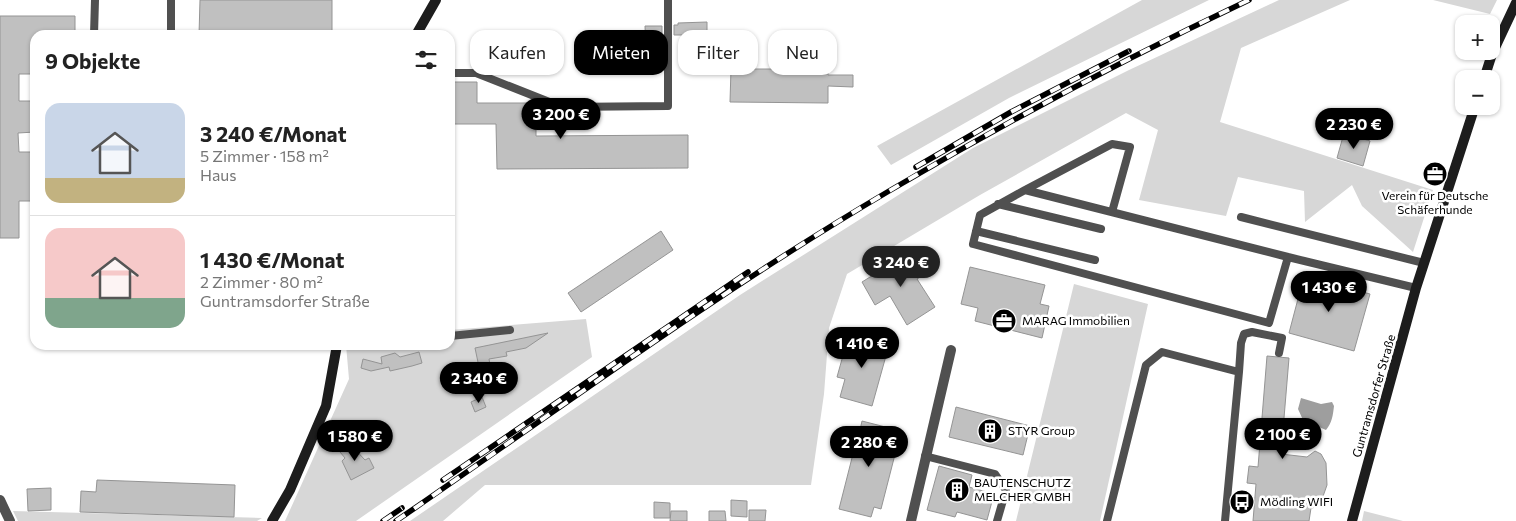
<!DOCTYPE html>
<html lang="de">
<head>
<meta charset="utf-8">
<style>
  :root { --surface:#fff; --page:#f2f2f2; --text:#222; --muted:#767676; --line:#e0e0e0; --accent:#000 }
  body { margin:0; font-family:Commissioner,sans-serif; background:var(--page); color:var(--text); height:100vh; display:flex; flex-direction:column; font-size:19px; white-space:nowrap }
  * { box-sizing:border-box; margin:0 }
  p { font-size:16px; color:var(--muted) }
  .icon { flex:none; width:28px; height:28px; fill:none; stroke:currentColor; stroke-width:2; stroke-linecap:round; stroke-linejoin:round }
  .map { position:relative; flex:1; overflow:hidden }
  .panel { position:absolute; left:30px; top:30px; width:425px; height:320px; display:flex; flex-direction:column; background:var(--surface); border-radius:15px; box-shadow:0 1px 4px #0004 }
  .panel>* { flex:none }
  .banner { position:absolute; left:470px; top:30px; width:475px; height:45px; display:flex; gap:10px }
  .fabs { position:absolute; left:1455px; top:15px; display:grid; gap:10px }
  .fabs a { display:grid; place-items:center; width:45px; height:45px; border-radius:10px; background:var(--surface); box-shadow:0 1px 4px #0004; font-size:25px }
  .price { position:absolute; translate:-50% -42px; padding:0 11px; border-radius:18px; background:var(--accent); color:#fff; font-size:16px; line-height:32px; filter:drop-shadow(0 1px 2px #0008) }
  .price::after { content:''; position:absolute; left:50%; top:30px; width:15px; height:11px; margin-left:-8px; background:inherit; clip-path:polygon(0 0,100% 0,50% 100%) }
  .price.selected { background:#222; color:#fff }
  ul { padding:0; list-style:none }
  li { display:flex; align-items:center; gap:15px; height:125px; padding:0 15px }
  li+li { border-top:1px solid var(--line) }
  li span { display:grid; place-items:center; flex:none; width:140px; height:100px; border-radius:15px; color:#555 }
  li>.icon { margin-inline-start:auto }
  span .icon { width:60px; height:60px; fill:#fffc; stroke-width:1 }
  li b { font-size:21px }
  h2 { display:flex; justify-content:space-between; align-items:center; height:60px; padding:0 15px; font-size:21px }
  .chip { padding:0 18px; border-radius:15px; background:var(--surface); box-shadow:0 1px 4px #0004; font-size:18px; line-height:45px }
  .chip.selected { background:var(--accent); color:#fff }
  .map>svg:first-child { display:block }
  .green { fill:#d7d7d7 }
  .water { fill:#9e9e9e }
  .building { fill:#c0c0c0; stroke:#949494 }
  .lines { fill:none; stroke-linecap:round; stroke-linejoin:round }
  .lane { stroke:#505050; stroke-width:8 }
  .street { stroke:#505050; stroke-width:10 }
  .secondary { stroke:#1d1d1d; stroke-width:10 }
  .rail-casing { stroke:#000; stroke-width:5.5 }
  .rail { stroke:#fff; stroke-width:4; stroke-dasharray:11; stroke-linecap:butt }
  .labels { text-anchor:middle; stroke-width:5; stroke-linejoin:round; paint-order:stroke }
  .poi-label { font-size:12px; fill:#000; stroke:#fff; text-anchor:start }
  .street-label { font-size:12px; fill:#000; stroke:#fff }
</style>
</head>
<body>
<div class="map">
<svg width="1516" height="521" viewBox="0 0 1516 521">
  <rect width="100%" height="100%" fill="#fff"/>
  <path class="green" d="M1142,0H1209L1009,98L891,165L877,146Z
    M1279,0H1350L1241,48L1220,122L1433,190L1413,252L1362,206L1352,185L1305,222L1304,191L1238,177L1226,216L1139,200L1158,130L1126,113L980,195L847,274L829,328L824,394L811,485H485L443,521H410L740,295L973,148L1129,70Z
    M1433,0H1497L1490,14Z
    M1074,284L1148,304L1100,521H1016Z
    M586,319L592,357L356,521H285L349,379L346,345H450V330Z
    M13,511L262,518L257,521H18Z
    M1364,511L1403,521H1362Z"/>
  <path class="water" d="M1301,398L1321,404L1332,402L1334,406C1333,415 1332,423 1326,430L1312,424L1304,436L1303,435V420L1298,409Z"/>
  <path class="building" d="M200,0H332V35H199Z
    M0,16H75V35H35V74H19V101H35V132L18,133L19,152H35V201H19V238H0Z
    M707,22V35H674V25H678V23Z
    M645,26H662V36H660V54H646Z
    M731,69H828V75H853V87L828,86V103L730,102Z
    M450,82H477V103H536V136L688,135V168L497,169L496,124H450Z
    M1344,133L1370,141L1363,166L1337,158Z
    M661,231L673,250L581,312L568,293Z
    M912,251L926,273L917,279L935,307L907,325L890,296L875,305L862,282Z
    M970,267L1045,285L1040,304L1049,306L1042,338L975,321L978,308L961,304Z
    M1304,276L1370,294L1354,351L1289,333Z
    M548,333L526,348L506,352L507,356L489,359L490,365L479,367L475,348Z
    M849,334L889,345L872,406L840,397L845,379L837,377Z
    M419,352L422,363L412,366L390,371L389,367L371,371L361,368L363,359L382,364L381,357L395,353L400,357Z
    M1267,356L1289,358L1281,454L1307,457L1315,451L1321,454L1326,463L1327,485L1321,502L1317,507L1311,508L1309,521H1253L1256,484L1247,483L1249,466L1258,467Z
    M482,397L486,407L475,412L471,402Z
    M956,407L1030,426L1023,455L949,437Z
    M862,421L901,431L881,509L874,507L871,517L839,509L854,450L845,448L850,428L860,430Z
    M349,443L365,460L369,458L374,468L351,480L342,461L345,458L340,452Z
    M939,466L972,475L969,487L994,494L987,520L957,512L955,517L927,510Z
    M97,480L235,485L234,517L80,512L81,491L96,492Z
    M51,488V510L28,511L27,489Z
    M731,500L747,501V517L731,516Z
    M654,502L670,503V518H654Z
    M749,510H766L765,521H749Z
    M671,511H687V521H670Z
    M709,511H725L726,521H709Z"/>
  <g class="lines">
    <path class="lane" d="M94,35L95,0
      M171,35V0
      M450,73H476L562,107L668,106V0
      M1025,190L1288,257L1269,323L973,244L980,215Z
      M1025,190L1112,144L1130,147L1112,212
      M998,204L1101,229
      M1241,217L1424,263
      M976,231L1095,260
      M1288,257L1416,288
      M450,336L510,330
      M337,346L349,345
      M1239,372L1241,343L1244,334L1252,332L1282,338L1279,353
      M925,456L995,474L1006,490L997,521
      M1107,521L1146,365L1162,352L1239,372L1225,521"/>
    <path class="street" d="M0,500L10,521
      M911,521L951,350"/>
    <path class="secondary" d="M416,35L436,0
      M1484,79L1492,54L1516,3
      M272,521L290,490L326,406L337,345
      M1352,521L1416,288L1475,106"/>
    <defs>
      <path id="rail" d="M916,167L1011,112L1129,51
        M443,480L748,272
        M383,521L402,508
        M396,521C559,409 719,291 889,191C1006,122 1126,58 1249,0"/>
    </defs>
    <use href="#rail" class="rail-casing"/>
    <use href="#rail" class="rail"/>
  </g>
  <defs>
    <symbol id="office-disc" viewBox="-11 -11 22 22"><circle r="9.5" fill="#000" stroke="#fff"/><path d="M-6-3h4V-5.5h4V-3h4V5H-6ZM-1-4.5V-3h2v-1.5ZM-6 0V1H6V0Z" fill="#fff"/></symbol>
    <symbol id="building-disc" viewBox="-11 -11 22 22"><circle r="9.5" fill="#000" stroke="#fff"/><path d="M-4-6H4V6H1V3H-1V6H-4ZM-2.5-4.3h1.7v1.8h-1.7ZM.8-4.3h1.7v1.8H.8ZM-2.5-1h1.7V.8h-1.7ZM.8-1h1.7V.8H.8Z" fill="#fff"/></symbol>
    <symbol id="bus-disc" viewBox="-11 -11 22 22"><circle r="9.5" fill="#000" stroke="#fff"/><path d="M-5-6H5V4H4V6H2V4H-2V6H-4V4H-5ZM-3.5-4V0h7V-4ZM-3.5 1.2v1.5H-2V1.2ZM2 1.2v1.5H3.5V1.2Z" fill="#fff"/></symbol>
  </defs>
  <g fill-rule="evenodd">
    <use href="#office-disc" x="1421" y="160" width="28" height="28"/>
    <use href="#office-disc" x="990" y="307" width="28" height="28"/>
    <use href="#building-disc" x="976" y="417" width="28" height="28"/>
    <use href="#building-disc" x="943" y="476" width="28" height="28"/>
    <use href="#bus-disc" x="1228" y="488" width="28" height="28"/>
  </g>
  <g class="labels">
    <g class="poi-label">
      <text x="1435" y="200" text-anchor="middle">Verein für Deutsche<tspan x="1435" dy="14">Schäferhunde</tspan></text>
      <text x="1022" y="325">MARAG Immobilien</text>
      <text x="1008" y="435">STYR Group</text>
      <text x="974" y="487">BAUTENSCHUTZ<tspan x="974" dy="14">MELCHER GMBH</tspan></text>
      <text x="1260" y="506">Mödling WIFI</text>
    </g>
    <g class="street-label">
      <text transform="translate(1374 396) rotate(-74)" y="4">Guntramsdorfer Straße</text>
    </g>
  </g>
</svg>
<div class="fabs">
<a>+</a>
<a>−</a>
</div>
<b class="price" style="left:561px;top:140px">3 200 €</b>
<b class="price" style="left:1354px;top:150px">2 230 €</b>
<b class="price selected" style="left:901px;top:288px">3 240 €</b>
<b class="price" style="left:1329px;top:313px">1 430 €</b>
<b class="price" style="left:862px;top:369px">1 410 €</b>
<b class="price" style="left:479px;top:404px">2 340 €</b>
<b class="price" style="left:1283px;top:460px">2 100 €</b>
<b class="price" style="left:355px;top:462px">1 580 €</b>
<b class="price" style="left:869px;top:468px">2 280 €</b>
<div class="banner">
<a class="chip">Kaufen</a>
<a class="chip selected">Mieten</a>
<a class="chip">Filter</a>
<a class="chip">Neu</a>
</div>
<section class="panel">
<h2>9 Objekte<svg class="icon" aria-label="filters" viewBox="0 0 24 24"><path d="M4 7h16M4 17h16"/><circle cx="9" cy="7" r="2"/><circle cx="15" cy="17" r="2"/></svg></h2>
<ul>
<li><span style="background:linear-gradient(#c9d6e8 75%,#c2b280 0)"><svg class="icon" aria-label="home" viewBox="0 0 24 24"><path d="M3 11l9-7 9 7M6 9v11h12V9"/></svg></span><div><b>3 240 €/Monat</b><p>5 Zimmer · 158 m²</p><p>Haus</p></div></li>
<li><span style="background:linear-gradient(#f6c9c9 70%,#7fa58c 0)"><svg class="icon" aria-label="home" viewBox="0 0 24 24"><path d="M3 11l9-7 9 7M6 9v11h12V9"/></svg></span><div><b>1 430 €/Monat</b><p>2 Zimmer · 80 m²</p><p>Guntramsdorfer Straße</p></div></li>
</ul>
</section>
</div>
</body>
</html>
